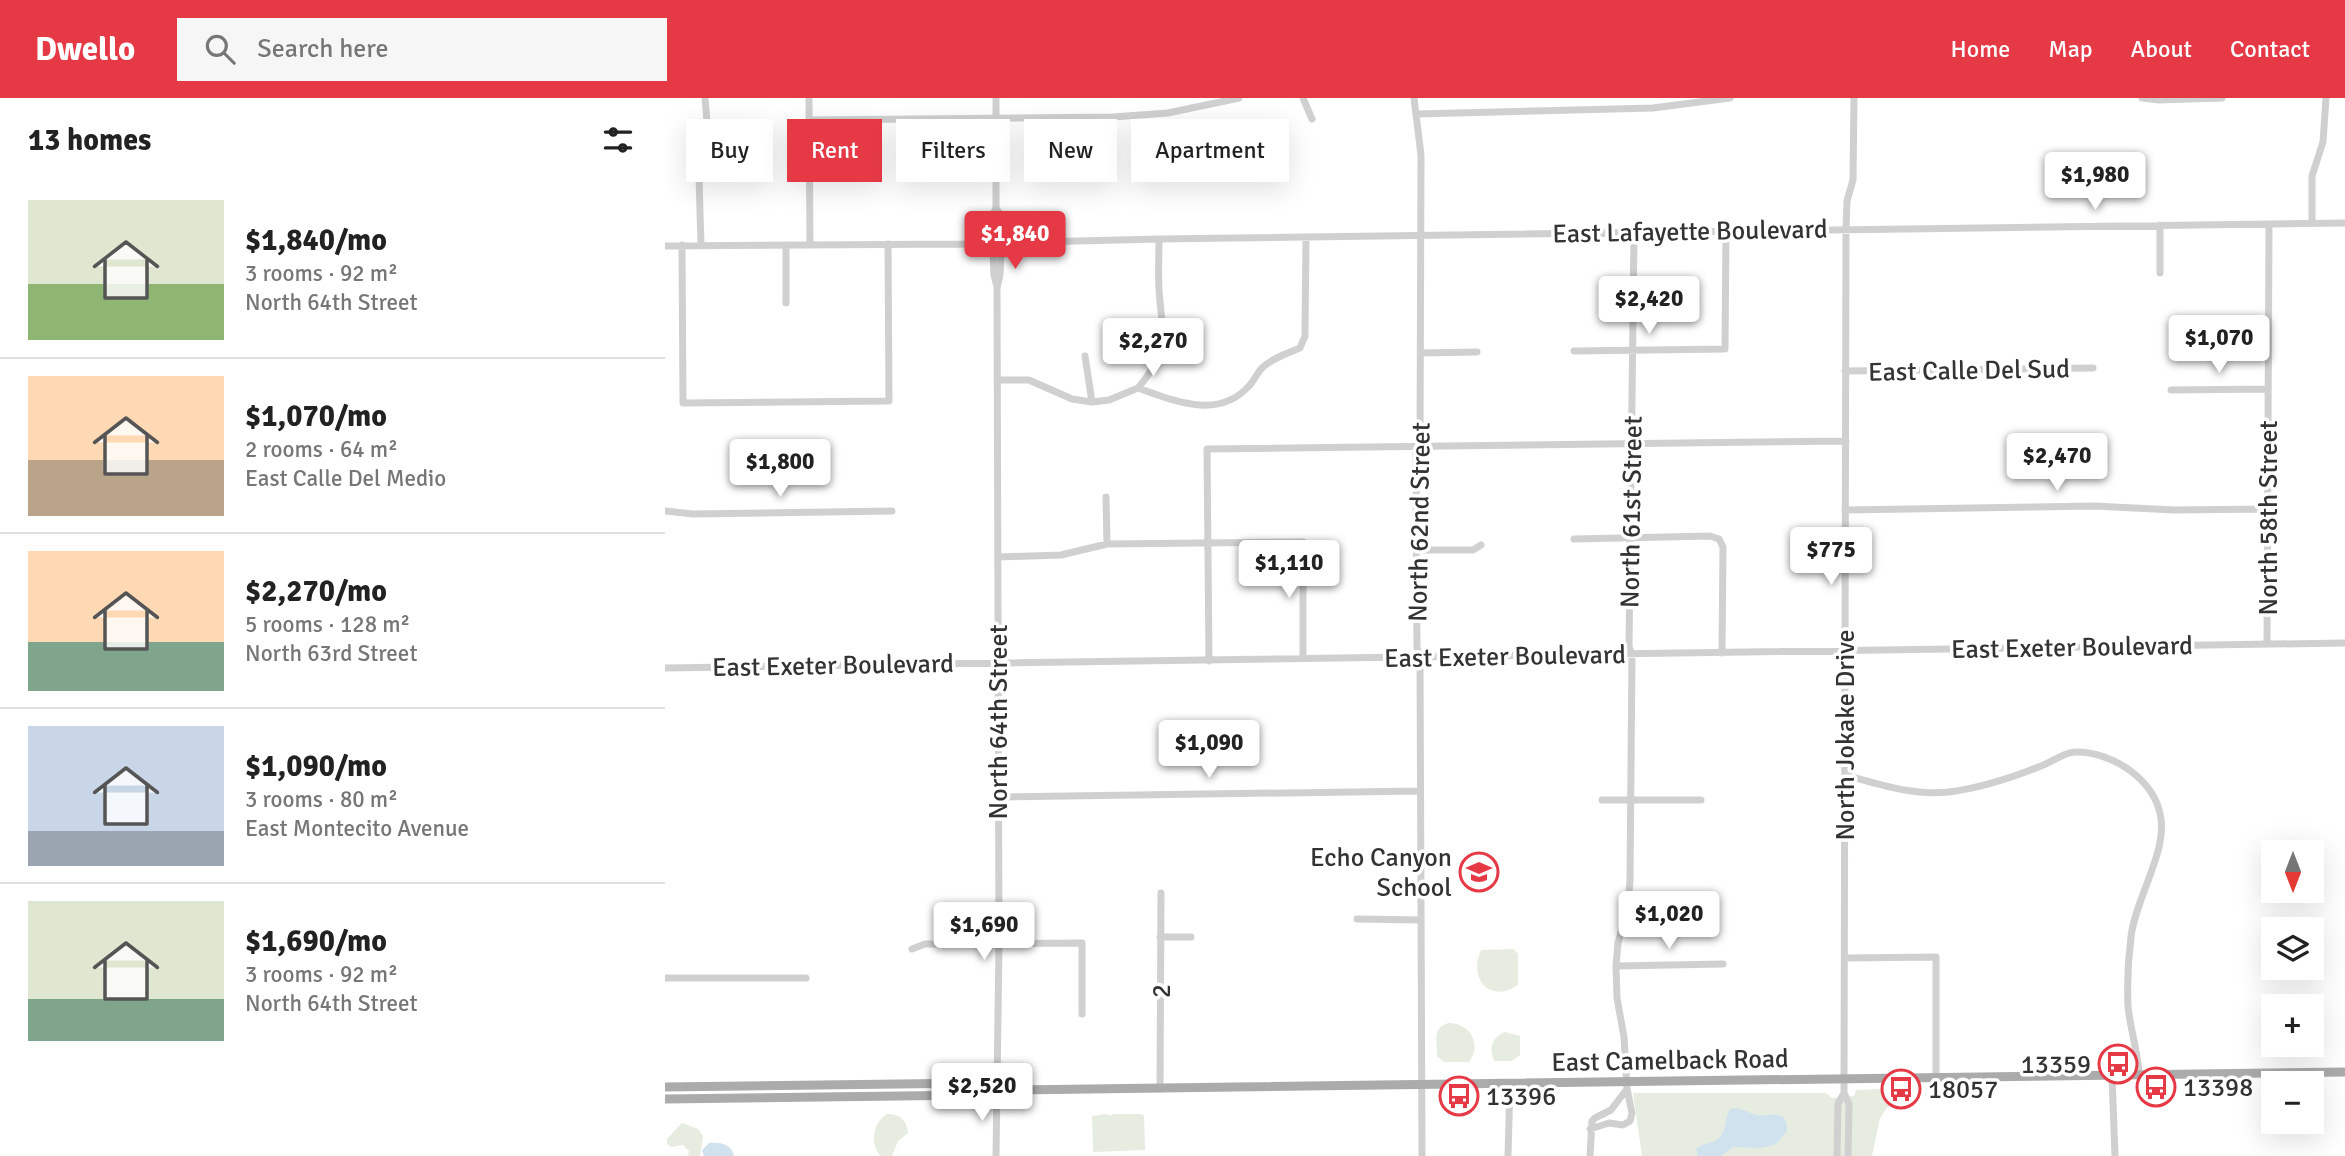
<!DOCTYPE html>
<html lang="en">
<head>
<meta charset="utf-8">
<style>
  :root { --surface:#fff; --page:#f6f6f6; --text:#222; --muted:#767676; --line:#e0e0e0; --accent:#e63946 }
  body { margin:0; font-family:Signika,sans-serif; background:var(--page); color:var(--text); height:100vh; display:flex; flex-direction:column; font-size:26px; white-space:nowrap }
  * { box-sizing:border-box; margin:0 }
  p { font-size:23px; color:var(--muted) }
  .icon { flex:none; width:38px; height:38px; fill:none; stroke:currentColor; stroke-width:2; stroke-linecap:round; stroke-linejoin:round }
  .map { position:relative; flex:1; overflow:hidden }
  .side { display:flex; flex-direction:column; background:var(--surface); width:665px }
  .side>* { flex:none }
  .banner { position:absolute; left:21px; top:21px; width:665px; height:63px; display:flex; gap:14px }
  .needle { width:46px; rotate:180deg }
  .controls { position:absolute; left:1596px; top:742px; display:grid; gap:14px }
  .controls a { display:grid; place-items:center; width:63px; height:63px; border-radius:0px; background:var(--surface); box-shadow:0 7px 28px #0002; font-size:35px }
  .price { position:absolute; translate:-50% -60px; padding:0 16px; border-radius:7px; background:#fff; color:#222; font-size:23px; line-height:46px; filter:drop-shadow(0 2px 4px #0008) }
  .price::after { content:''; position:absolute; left:50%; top:42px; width:21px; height:16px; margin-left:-10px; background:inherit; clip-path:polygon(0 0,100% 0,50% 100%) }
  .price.active { background:var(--accent); color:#fff }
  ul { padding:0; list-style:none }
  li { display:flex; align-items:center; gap:21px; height:175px; padding:0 28px }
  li+li { border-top:2px solid var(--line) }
  li span { display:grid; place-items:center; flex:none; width:196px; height:140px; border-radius:0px; color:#555 }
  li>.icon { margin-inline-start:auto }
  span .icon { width:84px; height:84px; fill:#fffc; stroke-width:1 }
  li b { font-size:30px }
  h2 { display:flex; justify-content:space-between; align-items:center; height:84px; padding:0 28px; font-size:30px }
  .pill { padding:0 24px; border-radius:0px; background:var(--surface); box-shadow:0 7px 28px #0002; font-size:24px; line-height:63px }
  .pill.active { background:var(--accent); color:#fff }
  header { display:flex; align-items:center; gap:42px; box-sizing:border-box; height:98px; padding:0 35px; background:var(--accent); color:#fff }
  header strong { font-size:33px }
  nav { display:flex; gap:38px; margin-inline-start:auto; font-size:24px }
  .search { width:490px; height:63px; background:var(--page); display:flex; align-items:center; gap:18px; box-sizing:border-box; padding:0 24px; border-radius:0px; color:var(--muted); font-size:26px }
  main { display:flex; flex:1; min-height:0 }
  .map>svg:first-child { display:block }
  .green { fill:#e6ecdf }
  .water { fill:#cfe2ee }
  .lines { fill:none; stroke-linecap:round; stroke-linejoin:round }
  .minor { stroke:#d0d0d0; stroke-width:7 }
  .major { stroke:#ababab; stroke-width:9 }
  .labels { text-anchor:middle; stroke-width:7; stroke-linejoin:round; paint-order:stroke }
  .street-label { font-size:26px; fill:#333; stroke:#fff }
  .poi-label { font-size:26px; fill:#333; stroke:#fff; text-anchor:start }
</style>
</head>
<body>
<header>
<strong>Dwello</strong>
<div class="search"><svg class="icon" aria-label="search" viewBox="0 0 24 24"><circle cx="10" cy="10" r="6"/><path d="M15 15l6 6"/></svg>Search here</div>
<nav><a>Home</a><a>Map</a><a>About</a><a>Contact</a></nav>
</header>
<main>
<section class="side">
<h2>13 homes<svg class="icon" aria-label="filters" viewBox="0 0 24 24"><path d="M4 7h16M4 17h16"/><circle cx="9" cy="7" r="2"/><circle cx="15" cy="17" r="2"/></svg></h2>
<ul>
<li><span style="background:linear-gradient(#dfe7d0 60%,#8fb573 0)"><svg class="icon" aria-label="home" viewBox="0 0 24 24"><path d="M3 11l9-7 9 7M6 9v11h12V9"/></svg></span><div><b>$1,840/mo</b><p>3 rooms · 92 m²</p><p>North 64th Street</p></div></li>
<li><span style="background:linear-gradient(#ffd9b3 60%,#b9a48a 0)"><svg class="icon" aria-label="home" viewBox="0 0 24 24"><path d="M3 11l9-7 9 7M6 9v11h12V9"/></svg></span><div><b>$1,070/mo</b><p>2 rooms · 64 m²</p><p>East Calle Del Medio</p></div></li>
<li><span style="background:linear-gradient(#ffd9b3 65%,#7fa58c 0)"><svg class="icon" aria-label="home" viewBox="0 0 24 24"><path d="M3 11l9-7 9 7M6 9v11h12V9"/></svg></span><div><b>$2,270/mo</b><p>5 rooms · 128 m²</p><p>North 63rd Street</p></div></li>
<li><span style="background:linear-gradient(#c9d6e8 75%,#9aa5b1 0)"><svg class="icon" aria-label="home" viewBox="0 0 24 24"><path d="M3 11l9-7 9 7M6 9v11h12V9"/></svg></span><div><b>$1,090/mo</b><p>3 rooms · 80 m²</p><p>East Montecito Avenue</p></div></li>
<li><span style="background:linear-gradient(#dfe7d0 70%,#7fa58c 0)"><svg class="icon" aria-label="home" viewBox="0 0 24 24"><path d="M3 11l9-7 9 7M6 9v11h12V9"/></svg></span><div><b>$1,690/mo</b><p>3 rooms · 92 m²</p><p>North 64th Street</p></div></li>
</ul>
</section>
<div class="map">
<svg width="1680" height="1058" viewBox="0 0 1680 1058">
  <rect width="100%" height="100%" fill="#fff"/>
  <path class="green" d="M849,851L853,856V887C825,906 803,881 816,852Z
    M784,925C806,926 817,946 804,964H779L772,958C772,942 767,929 784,925Z
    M840,934L855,938V957L847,963H829C824,949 826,940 840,934Z
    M1236,990L1215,1020L1207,1058H977L968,995H1161L1167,1000L1189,998L1191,992Z
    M222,1016C235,1016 242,1022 243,1035L233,1043L227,1058H216C204,1047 208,1024 222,1016Z
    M441,1016L446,1018L448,1016H477L479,1018L480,1052L430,1054L428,1053L427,1018Z
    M17,1025L33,1031L38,1038L35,1058H23L24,1053L18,1047L6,1049L2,1046V1041Z"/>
  <path class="water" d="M1071,1010C1079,1011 1085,1016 1093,1017C1108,1019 1122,1010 1122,1033L1110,1047L1095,1050L1068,1049L1056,1058H1033L1031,1051C1038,1044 1050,1046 1056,1038C1062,1029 1060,1019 1065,1011Z
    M44,1045C55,1044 67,1046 69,1058H39L37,1052Z"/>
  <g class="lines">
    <path class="minor" d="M144,0L145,146
      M638,0L647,21
      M749,0L756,57L755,348L751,355L752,550L755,560L757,1058
      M1477,0L1494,2L1557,0
      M752,16L988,10L1065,0
      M144,22L448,19L503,15L574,0
      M331,110L335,116L337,136
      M1647,125V78L1658,44L1661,0
      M1495,127V175
      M321 144a10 10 0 1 1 20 0a10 10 0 1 1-20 0Z
      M327,136L328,117L331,110V0
      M340,139L364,141L370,144
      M300,146L307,141L323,140
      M17,147L18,305L224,303L223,146
      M36,147L34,79L42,24L40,0
      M121,147V205
      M0,148L300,146L309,149H323
      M340,148L371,144L494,141L1680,125
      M328,154L329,177L332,189
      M909,253L1060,251L1061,133
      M756,255L812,254
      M420,258L427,304
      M1180,273L1428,270
      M332,282H364L407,301L427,304L444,302L473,290C510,303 553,322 584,288C589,283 592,275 597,270C607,260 623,255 635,250L640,238L641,139
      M473,290C507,249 497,239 494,191C493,174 494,158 494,141
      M1506,292L1603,291
      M441,399L442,446
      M1180,412L1429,408L1509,412L1603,411
      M0,413L28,416L227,413
      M909,441L1045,438L1054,441L1058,449L1057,555
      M751,452H808L816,447
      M333,459L396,457L442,446L638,444V560
      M1602,545L1604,126
      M544,563L542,351L1181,343
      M0,570L1680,545
      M1180,677C1213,686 1249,698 1284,694C1316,690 1346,680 1376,668C1387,664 1400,654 1410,654C1447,653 1491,682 1496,721C1501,756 1470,802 1466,839C1463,862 1462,885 1463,908C1465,931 1473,953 1474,976
      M333,699L755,693
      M937,702H1036
      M692,821L755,822
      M495,839H526
      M247,851L260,846L417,845V916
      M1180,860L1271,859V979
      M951,868L1058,866
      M0,880H141
      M1447,977L1450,1058
      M495,991L496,795
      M1179,995L1184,1006L1183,1058
      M925,1031L944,1025L958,1027L965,1023L967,1015L962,991L959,939L952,900L951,868L953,845L963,809L965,782L967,556L964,549L969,135
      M331,1058L334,847L332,190L335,177L336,153
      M843,1058L845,985
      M925,1058L927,1023L930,1020L946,1012L962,991
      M1172,1058L1173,1006L1179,995L1181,130L1182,103L1188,82L1189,0"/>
    <path class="major" d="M0,989L312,985L331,992
      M0,1001L312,997L344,992L1680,974"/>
  </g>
  <defs>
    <symbol id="school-ring" viewBox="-11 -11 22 22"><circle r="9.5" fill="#fff" stroke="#e63946" stroke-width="1.5"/><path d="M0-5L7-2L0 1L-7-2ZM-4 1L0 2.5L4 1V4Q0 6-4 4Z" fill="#e63946"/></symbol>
    <symbol id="bus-ring" viewBox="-11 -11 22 22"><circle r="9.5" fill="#fff" stroke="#e63946" stroke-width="1.5"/><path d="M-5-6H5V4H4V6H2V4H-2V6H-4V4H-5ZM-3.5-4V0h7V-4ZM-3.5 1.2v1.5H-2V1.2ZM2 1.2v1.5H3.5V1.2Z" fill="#e63946"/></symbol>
  </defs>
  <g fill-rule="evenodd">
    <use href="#school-ring" x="792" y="752" width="44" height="44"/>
    <use href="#bus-ring" x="1431" y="944" width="44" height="44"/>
    <use href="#bus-ring" x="1469" y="967" width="44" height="44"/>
    <use href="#bus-ring" x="1214" y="969" width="44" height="44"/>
    <use href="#bus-ring" x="772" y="976" width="44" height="44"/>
  </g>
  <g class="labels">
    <g class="street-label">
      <text transform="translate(1025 133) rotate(-1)" y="9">East Lafayette Boulevard</text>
      <text transform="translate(1304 272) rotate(-1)" y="9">East Calle Del Sud</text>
      <text transform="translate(966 414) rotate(-89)" y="9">North 61st Street</text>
      <text transform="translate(1603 420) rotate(-90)" y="9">North 58th Street</text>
      <text transform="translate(754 424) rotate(-89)" y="9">North 62nd Street</text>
      <text transform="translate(1407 549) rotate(-1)" y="9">East Exeter Boulevard</text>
      <text transform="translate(840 558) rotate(-1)" y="9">East Exeter Boulevard</text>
      <text transform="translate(168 567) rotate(-1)" y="9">East Exeter Boulevard</text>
      <text transform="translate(333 624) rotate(-90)" y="9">North 64th Street</text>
      <text transform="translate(1180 637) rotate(-90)" y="9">North Jokake Drive</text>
      <text transform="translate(496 893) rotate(-90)" y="9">2</text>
      <text transform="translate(1005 962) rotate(-1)" y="9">East Camelback Road</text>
    </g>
    <g class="poi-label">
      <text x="787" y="768" text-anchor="end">Echo Canyon<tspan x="787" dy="30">School</tspan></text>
      <text x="1426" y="975" text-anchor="end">13359</text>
      <text x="1518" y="998">13398</text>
      <text x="1263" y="1000">18057</text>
      <text x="821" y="1007">13396</text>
    </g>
  </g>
</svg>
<div class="controls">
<a><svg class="needle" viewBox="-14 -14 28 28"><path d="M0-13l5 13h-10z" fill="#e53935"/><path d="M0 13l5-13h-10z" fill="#767676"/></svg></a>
<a><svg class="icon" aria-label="layers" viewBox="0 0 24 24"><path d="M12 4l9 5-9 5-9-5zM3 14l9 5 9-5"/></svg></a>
<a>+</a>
<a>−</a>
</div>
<b class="price" style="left:1430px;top:114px">$1,980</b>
<b class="price active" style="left:350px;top:173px">$1,840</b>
<b class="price" style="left:984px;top:238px">$2,420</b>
<b class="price" style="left:1554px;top:277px">$1,070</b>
<b class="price" style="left:488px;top:280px">$2,270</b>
<b class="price" style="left:1392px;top:395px">$2,470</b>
<b class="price" style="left:115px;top:401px">$1,800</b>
<b class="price" style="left:1166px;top:489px">$775</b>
<b class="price" style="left:624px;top:502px">$1,110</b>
<b class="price" style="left:544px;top:682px">$1,090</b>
<b class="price" style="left:1004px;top:853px">$1,020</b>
<b class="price" style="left:319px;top:864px">$1,690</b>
<b class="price" style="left:317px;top:1025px">$2,520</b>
<div class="banner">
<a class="pill">Buy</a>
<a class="pill active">Rent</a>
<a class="pill">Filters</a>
<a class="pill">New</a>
<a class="pill">Apartment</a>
</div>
</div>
</main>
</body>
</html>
